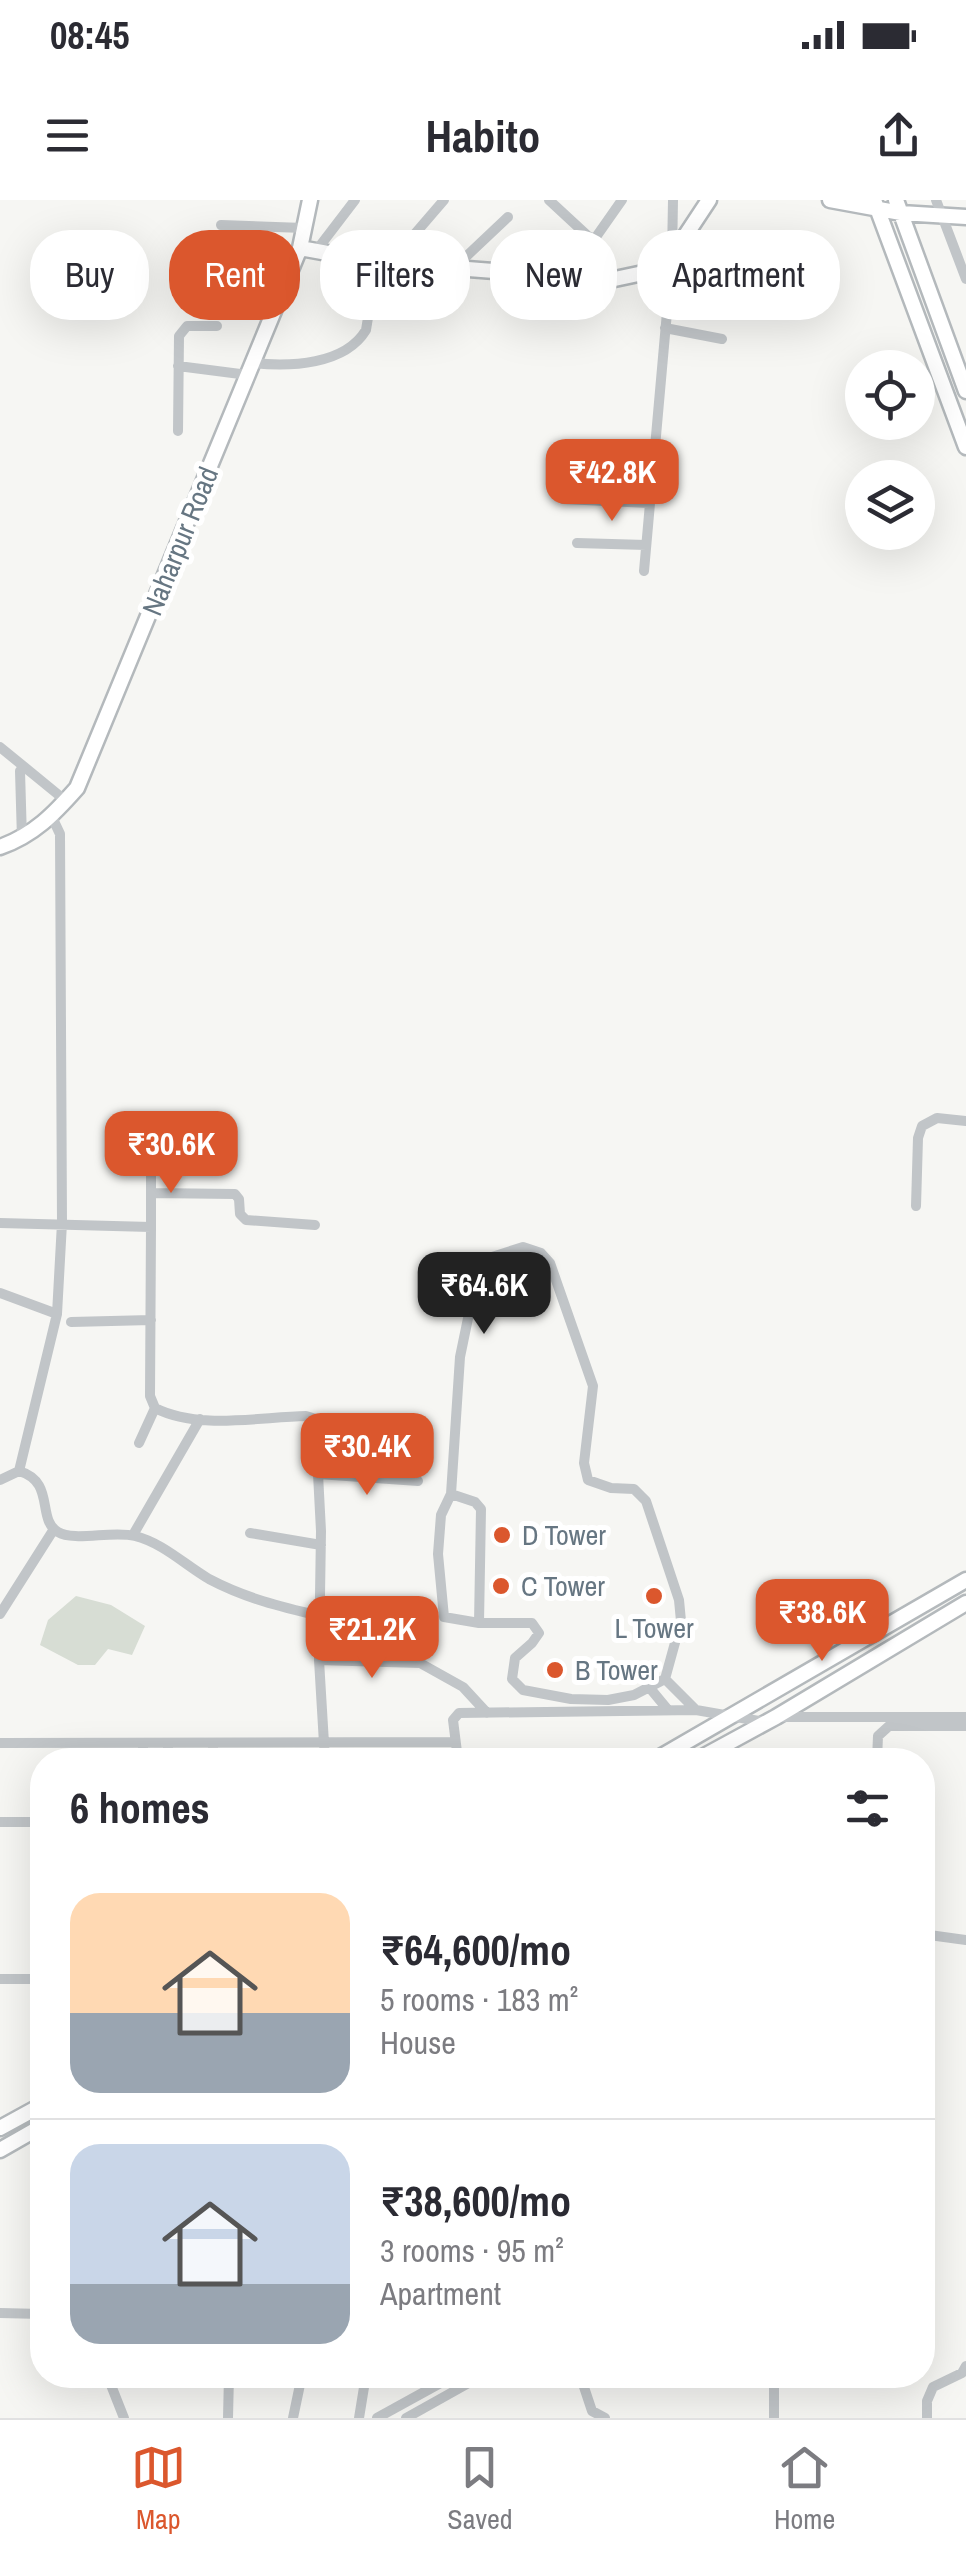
<!DOCTYPE html>
<html lang="en">
<head>
<meta charset="utf-8">
<style>
  :root { --surface:#fff; --page:#f7f7f7; --text:#2b2b33; --muted:#7c7c81; --line:#e1e1e2; --accent:#db572d }
  body { margin:0; font-family:"Archivo Narrow",sans-serif; background:var(--page); color:var(--text); height:100vh; display:flex; flex-direction:column; font-size:38px; white-space:nowrap }
  * { box-sizing:border-box; margin:0 }
  p { font-size:32px; color:var(--muted) }
  .icon { flex:none; width:55px; height:55px; fill:none; stroke:currentColor; stroke-width:2; stroke-linecap:round; stroke-linejoin:round }
  .map { position:relative; flex:1; overflow:hidden }
  .side { position:absolute; left:30px; top:1548px; width:905px; height:640px; display:flex; flex-direction:column; background:var(--surface); border-radius:40px; box-shadow:0 10px 40px #0002 }
  .side>* { flex:none }
  .hud { position:absolute; left:30px; top:30px; width:908px; height:90px; display:flex; gap:20px }
  .buttons { position:absolute; left:845px; top:150px; display:grid; gap:20px }
  .buttons a { display:grid; place-items:center; width:90px; height:90px; border-radius:50%; background:var(--surface); box-shadow:0 10px 40px #0002; font-size:50px }
  .price { position:absolute; translate:-50% -85px; padding:0 22px; border-radius:20px; background:var(--accent); color:#fff; font-size:32px; line-height:65px; filter:drop-shadow(0 2px 5px #0008) }
  .price::after { content:''; position:absolute; left:50%; top:60px; width:30px; height:22px; margin-left:-15px; background:inherit; clip-path:polygon(0 0,100% 0,50% 100%) }
  .price.active { background:#222; color:#fff }
  ul { padding:0; list-style:none }
  li { display:flex; align-items:center; gap:30px; height:250px; padding:0 40px }
  li+li { border-top:2px solid var(--line) }
  li span { display:grid; place-items:center; flex:none; width:280px; height:200px; border-radius:30px; color:#555 }
  li>.icon { margin-inline-start:auto }
  span .icon { width:120px; height:120px; fill:#fffc; stroke-width:1 }
  li b { font-size:42px }
  h2 { display:flex; justify-content:space-between; align-items:center; height:120px; padding:0 40px; font-size:42px }
  .tag { padding:0 35px; border-radius:40px; background:var(--surface); box-shadow:0 10px 40px #0002; font-size:35px; line-height:90px }
  .tag.active { background:var(--accent); color:#fff }
  .status { display:flex; justify-content:space-between; align-items:center; height:70px; padding:0 50px; background:var(--surface); direction:ltr }
  .status svg { height:28px; fill:currentColor }
  header { display:flex; justify-content:space-between; align-items:center; height:130px; padding:0 40px; background:var(--surface); font-size:45px; font-weight:700 }
  .menu { display:flex; justify-content:space-around; align-items:center; height:140px; border-top:2px solid var(--line); background:var(--surface); font-size:28px; color:var(--muted) }
  .menu a { display:grid; justify-items:center; gap:5px }
  .menu .active { color:var(--accent) }
  .map>svg:first-child { display:block }
  .green { fill:#d7ddd4 }
  .lines { fill:none; stroke-linecap:round; stroke-linejoin:round }
  .secondary-casing { stroke:#b4b9bc; stroke-width:19 }
  .street { stroke:#c1c5c8; stroke-width:10 }
  .secondary { stroke:#fff; stroke-width:14 }
  .poi-dot { fill:#db572d; stroke:#fff; stroke-width:4 }
  .labels { text-anchor:middle; stroke-width:10; stroke-linejoin:round; paint-order:stroke }
  .street-label { font-size:28px; fill:#667682; stroke:#fff }
  .poi-label { font-size:28px; fill:#667682; stroke:#fff; text-anchor:start }
</style>
</head>
<body>
<div class="status"><b>08:45</b><svg viewBox="0 0 49 12"><path d="M0 12V9h3v3zM5 12V6h3v6zM10 12V3h3v9zM15 12V0h3v12zM26 1h20v11H26zM47 4h2v5h-2z"/></svg></div>
<header><svg class="icon" aria-label="menu" viewBox="0 0 24 24"><path d="M4 6h16M4 12h16M4 18h16"/></svg>Habito<svg class="icon" aria-label="share" viewBox="0 0 24 24"><path d="M12 15V3M7 8l5-5 5 5M5 13v7h14v-7"/></svg></header>
<div class="map">
<svg width="966" height="2218" viewBox="0 0 966 2218">
  <rect width="100%" height="100%" fill="#f6f6f3"/>
  <path class="green" d="M76,1396L111,1405L145,1426L132,1455L108,1449L95,1465H78L40,1445L48,1420Z"/>
  <g class="lines">
    <defs>
      <path id="secondary" d="M830,0L901,13L966,17
        M874,0L966,247
        M896,0L966,191
        M300,48L377,62L610,80L643,73L672,56L709,0
        M0,647C34,635 54,614 77,588L300,48L310,0
        M655,1560L966,1380
        M697,1560L776,1517L966,1403
        M0,1928L42,1905
        M0,1950L42,1926"/>
    </defs>
    <use href="#secondary" class="secondary-casing"/>
    <path class="street" d="M549,0L590,38L596,37L622,0
      M936,0L966,79
      M221,25L304,28
      M316,51L355,0
      M397,62L413,36L444,0
      M455,67L508,17
      M665,128L722,139
      M253,163C290,167 345,165 366,130L377,62
      M178,166L248,175
      M178,231L179,136L187,126H217
      M563,299L649,303
      M577,343L646,345
      M644,371L672,56L673,0
      M0,547L66,601
      M20,571L22,639
      M151,993L235,994L239,999L240,1014L246,1020L315,1025
      M916,1006L918,938L922,926L937,918L966,921
      M0,1023L151,1027L150,1196L155,1208C198,1230 259,1217 306,1216L316,1219L321,1229L318,1274L321,1331L319,1460
      M151,1027V956L155,953L180,954
      M523,1047L541,1053L550,1063L593,1186L584,1263L588,1280L611,1288L634,1289L646,1301L679,1400L681,1421L665,1479L634,1495L608,1500L571,1499L523,1490L512,1479L515,1458L532,1443L539,1433L532,1423H479L444,1417L438,1354L441,1315L451,1294L460,1157L478,1070L492,1057Z
      M0,1093L57,1114
      M71,1122L151,1120
      M139,1243L155,1208
      M19,1271C56,1282 36,1319 58,1332C74,1342 113,1330 135,1336C163,1343 185,1365 209,1379C245,1398 281,1407 320,1416
      M318,1274L418,1281
      M0,1280L19,1271L57,1114L62,1023L60,634L52,617
      M451,1294L475,1302L481,1309L479,1423
      M250,1333L321,1345
      M133,1335L200,1219
      M0,1414L54,1329
      M665,1479L696,1510
      M649,1487L668,1510
      M777,1517H966
      M0,1543L455,1542
      M143,1544V1560
      M168,1544V1560
      M213,1560V1543
      M325,1560L319,1460L420,1463L463,1487L487,1513
      M458,1560L453,1520L459,1513L696,1510L765,1522
      M877,1560L878,1536L889,1526H966
      M0,1622H42
      M922,1734L966,1740
      M0,1779H42
      M0,2113L42,2114
      M107,2175L124,2218
      M580,2175L592,2211L605,2218
      M228,2218L229,2175
      M293,2218L302,2175
      M359,2218L366,2175
      M377,2218L455,2175
      M406,2218L483,2175
      M774,2218V2175
      M927,2218V2201L933,2187L962,2173L966,2166"/>
    <use href="#secondary" class="secondary"/>
  </g>
  <g class="poi-dot">
    <circle cx="502" cy="1335" r="10"/>
    <circle cx="501" cy="1386" r="10"/>
    <circle cx="654" cy="1396" r="10"/>
    <circle cx="555" cy="1470" r="10"/>
  </g>
  <g class="labels">
    <g class="street-label">
      <text transform="translate(180 341) rotate(-68)" y="10">Naharpur Road</text>
    </g>
    <g class="poi-label">
      <text x="522" y="1345">D Tower</text>
      <text x="521" y="1396">C Tower</text>
      <text x="654" y="1438" text-anchor="middle">L Tower</text>
      <text x="575" y="1480">B Tower</text>
    </g>
  </g>
</svg>
<div class="buttons">
<a><svg class="icon" aria-label="locate" viewBox="0 0 24 24"><circle cx="12" cy="12" r="6"/><path d="M12 2v4M12 18v4M2 12h4M18 12h4"/></svg></a>
<a><svg class="icon" aria-label="layers" viewBox="0 0 24 24"><path d="M12 4l9 5-9 5-9-5zM3 14l9 5 9-5"/></svg></a>
</div>
<b class="price" style="left:612px;top:324px">₹42.8K</b>
<b class="price" style="left:171px;top:996px">₹30.6K</b>
<b class="price active" style="left:484px;top:1137px">₹64.6K</b>
<b class="price" style="left:367px;top:1298px">₹30.4K</b>
<b class="price" style="left:822px;top:1464px">₹38.6K</b>
<b class="price" style="left:372px;top:1481px">₹21.2K</b>
<div class="hud">
<a class="tag">Buy</a>
<a class="tag active">Rent</a>
<a class="tag">Filters</a>
<a class="tag">New</a>
<a class="tag">Apartment</a>
</div>
<section class="side">
<h2>6 homes<svg class="icon" aria-label="filters" viewBox="0 0 24 24"><path d="M4 7h16M4 17h16"/><circle cx="9" cy="7" r="2"/><circle cx="15" cy="17" r="2"/></svg></h2>
<ul>
<li><span style="background:linear-gradient(#ffd9b3 60%,#9aa5b1 0)"><svg class="icon" aria-label="home" viewBox="0 0 24 24"><path d="M3 11l9-7 9 7M6 9v11h12V9"/></svg></span><div><b>₹64,600/mo</b><p>5 rooms · 183 m²</p><p>House</p></div></li>
<li><span style="background:linear-gradient(#c9d6e8 70%,#9aa5b1 0)"><svg class="icon" aria-label="home" viewBox="0 0 24 24"><path d="M3 11l9-7 9 7M6 9v11h12V9"/></svg></span><div><b>₹38,600/mo</b><p>3 rooms · 95 m²</p><p>Apartment</p></div></li>
</ul>
</section>
</div>
<nav class="menu">
<a class="active"><svg class="icon" aria-label="map" viewBox="0 0 24 24"><path d="M3 6l6-2 6 2 6-2v14l-6 2-6-2-6 2zM9 4v14M15 6v14"/></svg>Map</a>
<a><svg class="icon" aria-label="saved" viewBox="0 0 24 24"><path d="M7 4h10v16l-5-4-5 4z"/></svg>Saved</a>
<a><svg class="icon" aria-label="home" viewBox="0 0 24 24"><path d="M3 11l9-7 9 7M6 9v11h12V9"/></svg>Home</a>
</nav>
</body>
</html>
